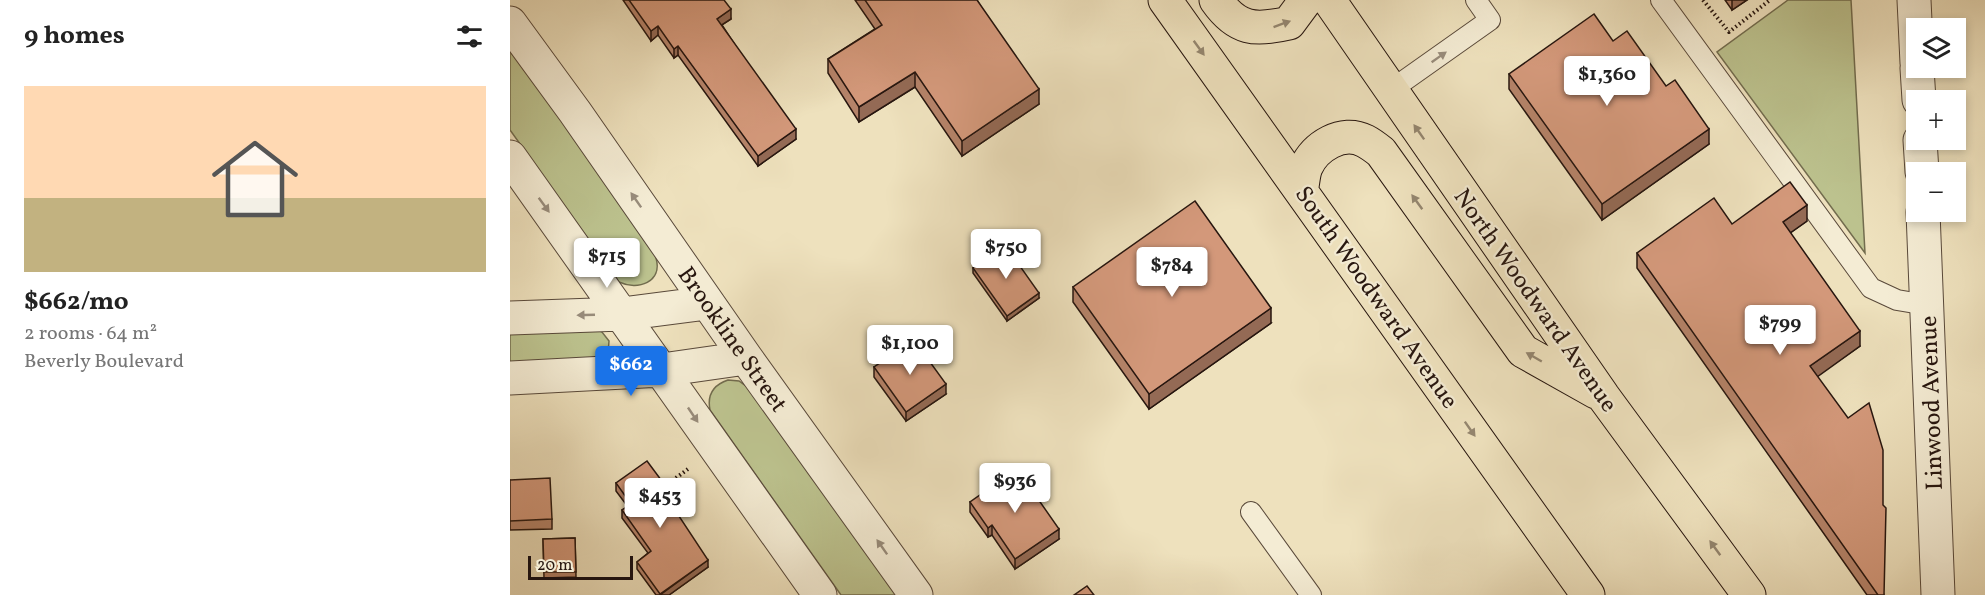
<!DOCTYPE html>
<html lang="en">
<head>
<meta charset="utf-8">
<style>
  :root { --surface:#fff; --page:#f6f6f6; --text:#222; --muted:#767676; --accent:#1a73e8 }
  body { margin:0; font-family:Vollkorn,serif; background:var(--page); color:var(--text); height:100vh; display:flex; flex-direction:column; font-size:22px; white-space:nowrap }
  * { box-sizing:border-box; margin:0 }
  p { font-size:20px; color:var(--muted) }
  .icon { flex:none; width:33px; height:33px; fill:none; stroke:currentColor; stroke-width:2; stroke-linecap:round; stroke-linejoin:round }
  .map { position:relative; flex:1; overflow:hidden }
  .panel { display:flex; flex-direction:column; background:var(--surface); width:510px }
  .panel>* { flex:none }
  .fabs { position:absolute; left:1396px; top:18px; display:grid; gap:12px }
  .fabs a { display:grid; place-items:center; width:60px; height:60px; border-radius:0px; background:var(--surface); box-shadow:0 3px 9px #0003; font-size:30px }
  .scale { position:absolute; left:18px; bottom:15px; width:105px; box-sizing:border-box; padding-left:6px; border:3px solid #27160f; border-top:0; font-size:16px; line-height:21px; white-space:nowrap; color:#27160f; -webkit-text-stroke:4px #f4ecd4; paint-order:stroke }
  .price { position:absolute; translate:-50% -51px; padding:0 14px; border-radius:6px; background:#fff; color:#222; font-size:20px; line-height:39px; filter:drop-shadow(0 2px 3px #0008) }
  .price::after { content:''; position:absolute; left:50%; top:36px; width:18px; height:14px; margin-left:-9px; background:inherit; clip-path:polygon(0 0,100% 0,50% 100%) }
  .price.selected { background:var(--accent); color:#fff }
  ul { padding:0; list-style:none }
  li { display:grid; align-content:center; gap:12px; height:318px; padding:0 24px }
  li span { display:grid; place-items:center; height:186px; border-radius:0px; color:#555 }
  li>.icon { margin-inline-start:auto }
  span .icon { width:108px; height:108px; fill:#fffc; stroke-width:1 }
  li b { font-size:26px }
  h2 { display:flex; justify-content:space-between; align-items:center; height:72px; padding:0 24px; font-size:26px }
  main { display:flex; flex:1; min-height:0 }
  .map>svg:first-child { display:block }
  .green { fill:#bcc28e; stroke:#726c4e; stroke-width:1.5 }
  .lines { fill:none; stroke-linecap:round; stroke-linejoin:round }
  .lane-casing { stroke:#59493a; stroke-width:22 }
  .street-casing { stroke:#59493a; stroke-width:35 }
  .primary-casing { stroke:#27160f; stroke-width:35 }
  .path { stroke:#27160f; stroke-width:4; stroke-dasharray:1.5 3; stroke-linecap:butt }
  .lane { stroke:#f4ecd4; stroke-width:20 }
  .street { stroke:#f4ecd4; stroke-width:33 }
  .primary { stroke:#eee1bd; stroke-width:33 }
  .wall { fill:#b58369; stroke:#27160f; stroke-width:1.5 }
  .shaded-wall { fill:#946a55; stroke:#27160f; stroke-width:1.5 }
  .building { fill:#d3987a; stroke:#27160f; stroke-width:1.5 }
  .oneway { fill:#94866f }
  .oneway2 { fill:#988c7b }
  .labels { text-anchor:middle; stroke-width:4.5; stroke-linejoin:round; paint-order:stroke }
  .street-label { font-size:24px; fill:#27160f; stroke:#f4ecd4 }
</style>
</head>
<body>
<main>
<section class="panel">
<h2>9 homes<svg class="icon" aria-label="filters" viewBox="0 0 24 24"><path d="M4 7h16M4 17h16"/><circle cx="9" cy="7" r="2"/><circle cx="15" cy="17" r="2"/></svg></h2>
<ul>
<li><span style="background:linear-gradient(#ffd9b3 60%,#c2b280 0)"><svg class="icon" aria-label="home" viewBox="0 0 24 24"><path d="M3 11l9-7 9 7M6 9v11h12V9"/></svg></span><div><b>$662/mo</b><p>2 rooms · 64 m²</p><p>Beverly Boulevard</p></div></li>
</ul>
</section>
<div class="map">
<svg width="1475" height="595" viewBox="0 0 1475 595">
  <rect width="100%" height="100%" fill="#eee1bd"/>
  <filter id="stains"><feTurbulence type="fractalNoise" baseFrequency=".00333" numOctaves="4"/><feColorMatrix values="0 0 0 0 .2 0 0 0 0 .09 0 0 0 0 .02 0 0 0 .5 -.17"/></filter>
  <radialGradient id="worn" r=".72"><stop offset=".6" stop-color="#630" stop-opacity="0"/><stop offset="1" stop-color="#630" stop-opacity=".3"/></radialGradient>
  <path class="green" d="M1278,0H1341L1355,253L1207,52Z
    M0,45L137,240C140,246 144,252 146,258C153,282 128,291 109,282L0,130Z
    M83,328L92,332L99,341L98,354L90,361L0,364V331Z
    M218,380L229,381L244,392L386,595H331L200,410C197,395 203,385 218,380Z"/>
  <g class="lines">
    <defs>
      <path id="lane" d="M1151,0L1361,288L1387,300L1417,305
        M881,90L980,20L966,0
        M741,512L801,595"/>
      <path id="street" d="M1404,0L1407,63
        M0,23L65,112L236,358L406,595
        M1407,68L1409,100
        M1410,140L1412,172
        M0,157L310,595
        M1413,212L1428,595
        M0,318L112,314L197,303
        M0,378L152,370L236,358"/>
      <path id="primary" d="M655,0L1078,595
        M706,0C727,30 745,31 779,23L796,0
        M819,0L1093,396L1239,595
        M791,191C793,184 793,174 796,167C805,147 832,129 855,141C861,144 866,148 871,152L1013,351L1086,392"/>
    </defs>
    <use href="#lane" class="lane-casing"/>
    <use href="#street" class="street-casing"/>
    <use href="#primary" class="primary-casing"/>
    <path class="path" d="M1193,0L1219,32L1260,0
      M155,486L178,469"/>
    <use href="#lane" class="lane"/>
    <use href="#street" class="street"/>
    <use href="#primary" class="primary"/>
  </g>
  <path class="wall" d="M113,0H214L221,19L212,25L286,139L248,166L168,55L164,58L148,35L141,41Z
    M345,0H467L529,104L452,156L405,87L349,122L318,73V59L365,29Z
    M1215,0H1237L1222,10Z
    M1103,41L1199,144L1092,220L999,89V74Z
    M1297,221L1280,233L1350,346L1307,376L1374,595H1357L1127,268V253Z
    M463,268L529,298L497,321L463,273Z
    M563,287L761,323L639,409L563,302Z
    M364,367L436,394L396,421L364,377Z
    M0,480L42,519V529L0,530Z
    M106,483L166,508L164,509L198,567L159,595H146L127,569V562L138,553L112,518V510L118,507L106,491Z
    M460,502L549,539L505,569L482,535L478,537L460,512Z
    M65,538L66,577L34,578L33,539Z"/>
  <path class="shaded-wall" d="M1222,0H1237L1222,10Z
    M221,9V19L207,28V19Z
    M148,26V35L141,41V31Z
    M168,46V55L164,58V49Z
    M405,72V87L349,122V107Z
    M529,89V104L452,156V141Z
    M286,129V139L248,166V156Z
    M1199,129V144L1092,220V204Z
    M1297,205V221L1273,238V222Z
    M529,293V298L497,321V316Z
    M761,308V323L639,409V394Z
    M1350,331V346L1300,382V366Z
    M436,384V394L396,421V412Z
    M166,500V508L161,512V504Z
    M482,525V535L478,537V528Z
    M549,529V539L505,569V559Z
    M198,560V567L159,595H150Z"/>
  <path class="building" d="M119,0H214L221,9L207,19L286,129L248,156L168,46L164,49L148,26L141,31Z
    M355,0H467L529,89L452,141L405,72L349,107L318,59L372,25Z
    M1084,14L1103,41L1117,31L1156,86L1165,80L1199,129L1092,204L999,74Z
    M1280,182L1297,205L1273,222L1350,331L1300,366L1338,418L1359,403L1373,450V505L1376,508L1374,595H1368L1127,253L1204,198L1222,224Z
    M685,201L761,308L639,394L563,287Z
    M495,245L529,293L497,316L463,268Z
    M404,340L436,384L396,412L364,367Z
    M137,461L166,500L161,504L198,560L150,594L127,562L141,551L112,510L121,504L106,483Z
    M507,469L549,529L505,559L482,525L478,528L460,502Z
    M40,478L42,519L0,521V480Z
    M65,538L66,572H34L33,539Z
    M577,586L584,595H564Z"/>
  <defs><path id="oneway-solid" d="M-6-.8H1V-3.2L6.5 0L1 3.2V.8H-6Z" transform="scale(1.5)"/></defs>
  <g class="oneway">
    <use href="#oneway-solid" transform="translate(772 24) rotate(-20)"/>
    <use href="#oneway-solid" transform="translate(689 48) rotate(54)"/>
    <use href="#oneway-solid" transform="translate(909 132) rotate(-125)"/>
    <use href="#oneway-solid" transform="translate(907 202) rotate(-126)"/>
    <use href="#oneway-solid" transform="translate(1024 357) rotate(-150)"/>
    <use href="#oneway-solid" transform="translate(960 429) rotate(55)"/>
    <use href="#oneway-solid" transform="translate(1205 548) rotate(-126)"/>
  </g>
  <g class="oneway2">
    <use href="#oneway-solid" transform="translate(929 57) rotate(-35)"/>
    <use href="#oneway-solid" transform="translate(126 200) rotate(-125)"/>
    <use href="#oneway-solid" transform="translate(34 205) rotate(54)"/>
    <use href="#oneway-solid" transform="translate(76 315) rotate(178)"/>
    <use href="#oneway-solid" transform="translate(183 415) rotate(56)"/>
    <use href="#oneway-solid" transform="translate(372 547) rotate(-125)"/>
  </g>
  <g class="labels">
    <g class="street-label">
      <text transform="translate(867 297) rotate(55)" y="8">South Woodward Avenue</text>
      <text transform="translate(1026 300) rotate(55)" y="8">North Woodward Avenue</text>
      <text transform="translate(223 339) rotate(55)" y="8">Brookline Street</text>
      <text transform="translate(1421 403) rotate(-92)" y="8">Linwood Avenue</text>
    </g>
  </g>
  <rect width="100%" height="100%" filter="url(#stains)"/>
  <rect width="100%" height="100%" fill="url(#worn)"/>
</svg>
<div class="fabs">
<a><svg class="icon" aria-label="layers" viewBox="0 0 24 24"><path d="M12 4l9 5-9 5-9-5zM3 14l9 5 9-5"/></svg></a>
<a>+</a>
<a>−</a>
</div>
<div class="scale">20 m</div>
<b class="price" style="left:1097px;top:107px">$1,360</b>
<b class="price" style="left:496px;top:280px">$750</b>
<b class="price" style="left:97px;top:289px">$715</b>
<b class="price" style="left:662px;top:298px">$784</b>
<b class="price" style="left:1270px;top:356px">$799</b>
<b class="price" style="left:400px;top:376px">$1,100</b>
<b class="price selected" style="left:121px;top:397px">$662</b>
<b class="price" style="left:505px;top:514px">$936</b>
<b class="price" style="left:150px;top:529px">$453</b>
</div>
</main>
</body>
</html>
